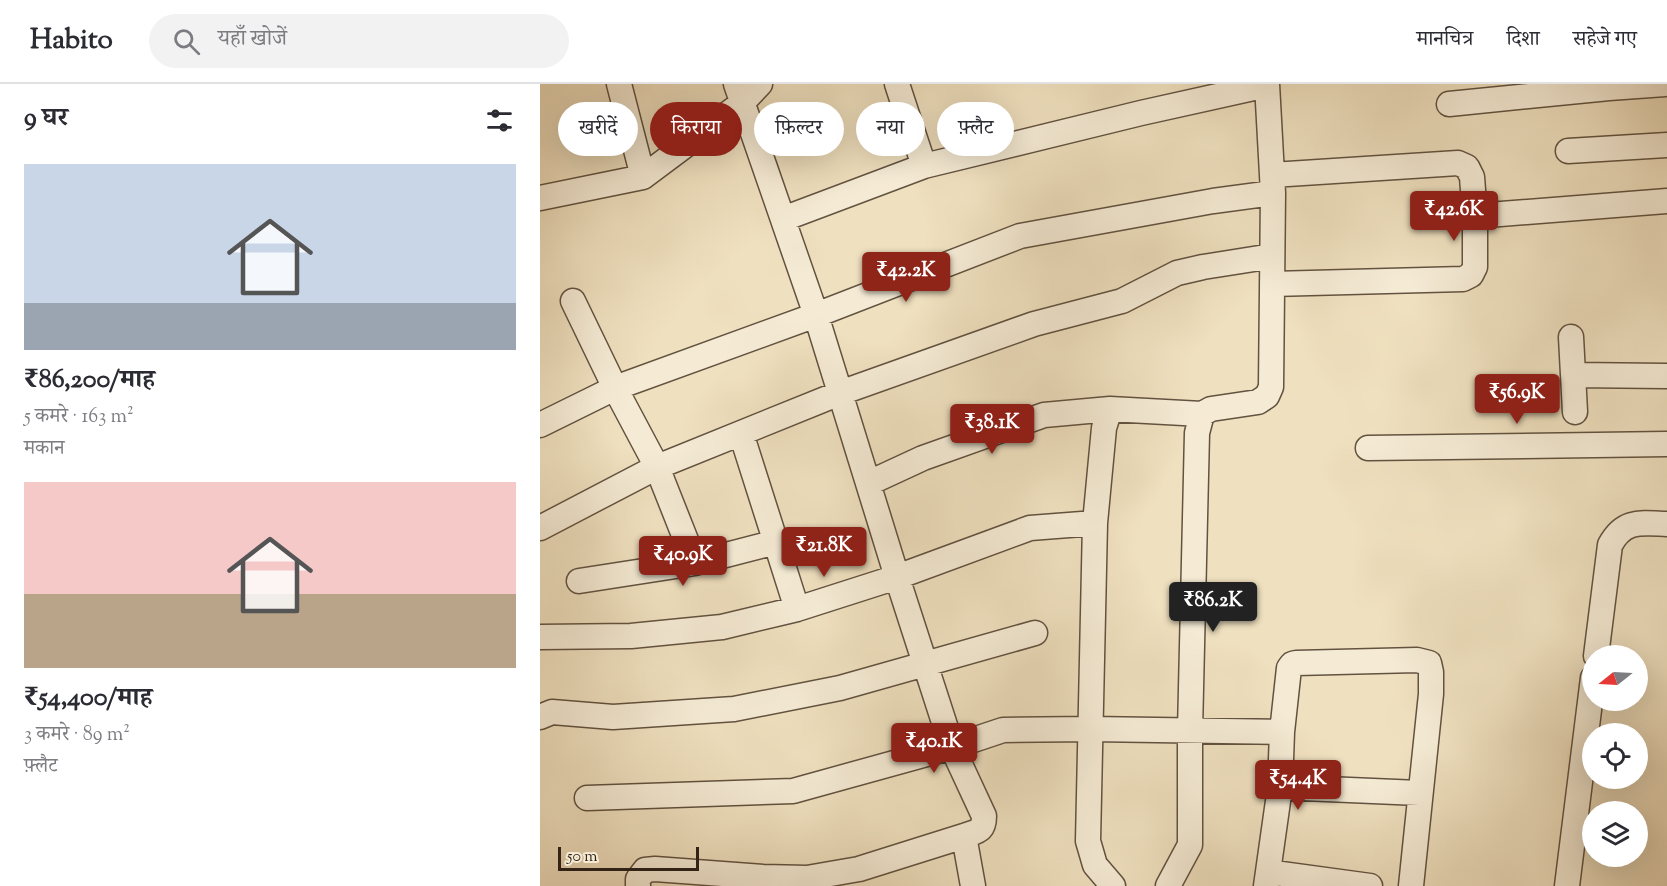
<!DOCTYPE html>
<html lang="hi">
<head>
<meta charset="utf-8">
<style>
  :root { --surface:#fff; --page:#f2f2f3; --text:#2b2b33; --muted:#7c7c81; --line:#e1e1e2; --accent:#8f2418 }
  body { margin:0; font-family:"Sorts Mill Goudy","Noto Serif Devanagari",serif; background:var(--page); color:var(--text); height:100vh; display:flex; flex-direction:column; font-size:22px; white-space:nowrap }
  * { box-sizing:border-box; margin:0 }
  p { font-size:20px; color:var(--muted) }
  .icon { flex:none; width:33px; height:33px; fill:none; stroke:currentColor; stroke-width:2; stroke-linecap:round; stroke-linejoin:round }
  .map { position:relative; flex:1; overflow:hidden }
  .side { display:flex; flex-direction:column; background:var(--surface); width:540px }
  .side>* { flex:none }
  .top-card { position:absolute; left:18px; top:18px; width:570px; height:54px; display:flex; gap:12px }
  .needle { width:39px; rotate:252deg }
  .controls { position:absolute; left:1042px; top:561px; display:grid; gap:12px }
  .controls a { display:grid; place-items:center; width:66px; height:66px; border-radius:50%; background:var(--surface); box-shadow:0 6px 24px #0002; font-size:30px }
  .scale { position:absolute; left:18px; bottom:15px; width:141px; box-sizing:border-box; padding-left:6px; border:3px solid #332316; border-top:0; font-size:16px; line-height:21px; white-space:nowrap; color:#332316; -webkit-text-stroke:4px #f5ebd5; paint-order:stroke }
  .price { position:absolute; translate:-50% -51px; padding:0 14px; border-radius:6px; background:var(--accent); color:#fff; font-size:20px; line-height:39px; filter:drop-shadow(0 2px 3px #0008) }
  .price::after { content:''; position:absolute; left:50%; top:36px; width:18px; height:14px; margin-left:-9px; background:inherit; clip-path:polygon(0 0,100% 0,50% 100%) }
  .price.active { background:#222; color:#fff }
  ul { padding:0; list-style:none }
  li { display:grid; align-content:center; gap:12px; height:318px; padding:0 24px }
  li span { display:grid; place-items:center; height:186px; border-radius:0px; color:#555 }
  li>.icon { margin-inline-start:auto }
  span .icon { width:108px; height:108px; fill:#fffc; stroke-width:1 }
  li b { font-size:26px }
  h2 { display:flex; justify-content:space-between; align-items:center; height:72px; padding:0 24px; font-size:26px }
  .tag { padding:0 21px; border-radius:27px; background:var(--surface); box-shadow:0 6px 24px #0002; font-size:21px; line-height:54px }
  .tag.active { background:var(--accent); color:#fff }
  header { display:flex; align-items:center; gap:36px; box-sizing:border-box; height:84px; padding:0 30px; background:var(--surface); border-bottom:2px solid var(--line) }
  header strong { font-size:28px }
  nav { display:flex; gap:33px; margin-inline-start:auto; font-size:21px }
  .search { width:420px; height:54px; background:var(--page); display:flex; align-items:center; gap:15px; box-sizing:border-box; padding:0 21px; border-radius:33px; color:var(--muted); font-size:22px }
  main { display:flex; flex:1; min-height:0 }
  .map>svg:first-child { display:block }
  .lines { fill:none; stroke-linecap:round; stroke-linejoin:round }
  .minor-casing { stroke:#625240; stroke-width:27 }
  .minor { stroke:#f5ebd5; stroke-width:24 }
</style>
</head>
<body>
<header>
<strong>Habito</strong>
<div class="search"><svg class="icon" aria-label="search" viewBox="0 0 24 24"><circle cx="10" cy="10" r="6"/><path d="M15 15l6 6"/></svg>यहाँ खोजें</div>
<nav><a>मानचित्र</a><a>दिशा</a><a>सहेजे गए</a></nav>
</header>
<main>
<section class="side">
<h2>9 घर<svg class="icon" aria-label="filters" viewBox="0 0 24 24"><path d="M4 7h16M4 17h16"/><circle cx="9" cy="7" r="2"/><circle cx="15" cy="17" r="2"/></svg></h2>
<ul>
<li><span style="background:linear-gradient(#c9d6e8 75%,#9aa5b1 0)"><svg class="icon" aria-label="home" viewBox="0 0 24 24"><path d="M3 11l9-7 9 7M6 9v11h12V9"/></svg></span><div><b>₹86,200/माह</b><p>5 कमरे · 163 m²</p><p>मकान</p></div></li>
<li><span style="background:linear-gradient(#f6c9c9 60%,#b9a48a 0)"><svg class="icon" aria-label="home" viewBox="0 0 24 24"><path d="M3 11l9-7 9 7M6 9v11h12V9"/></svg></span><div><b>₹54,400/माह</b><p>3 कमरे · 89 m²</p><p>फ़्लैट</p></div></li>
</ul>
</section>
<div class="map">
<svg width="1127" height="802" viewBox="0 0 1127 802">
  <rect width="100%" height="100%" fill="#efe0bf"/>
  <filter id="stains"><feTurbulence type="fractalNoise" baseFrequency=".00333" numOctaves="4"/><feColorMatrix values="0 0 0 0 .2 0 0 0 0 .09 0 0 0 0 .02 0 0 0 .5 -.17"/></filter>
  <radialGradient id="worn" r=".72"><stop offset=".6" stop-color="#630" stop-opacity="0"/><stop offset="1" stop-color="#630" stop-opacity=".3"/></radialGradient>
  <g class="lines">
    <defs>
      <path id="minor" d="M79,0L103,93
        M196,0L276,231L357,493L412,663L444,732C444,748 437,747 424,752L433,802
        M357,0L384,82
        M909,20L1069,4L1125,0
        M1028,67L1127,61
        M0,114L103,93L202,19L220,0
        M935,132L1127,117
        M243,135L384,82L601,29L727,1
        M732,200L923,195L931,191L935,183V132L932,93L927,83L918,79L732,91
        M33,217L75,304L117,383L155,479
        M1031,253L1035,328
        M1033,291L1127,292
        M0,341L75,304L276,231L480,152L673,117L733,109
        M201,349L257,525
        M828,364L1127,360
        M329,399L383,374L504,331L570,325
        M0,444L117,383L300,309L494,240L582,217L637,189L663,183L732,172
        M39,497L155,479L236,458
        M0,553L91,552L182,543L257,525L357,493L490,444L555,439
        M1056,572L1070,461C1084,435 1101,439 1127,440
        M0,633L12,628L73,633L194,625L300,604L495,549
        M740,703L879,709
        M47,714L253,707L412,663L463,646L551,645L742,648
        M728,788L830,802
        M98,802V795L105,786L115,785L223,793L267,794L319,785L424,752
        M573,802L555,781L548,757L555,439L564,344L570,325L662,330
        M628,802L650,761V647L657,349L662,330L671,325L718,318L727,312L731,303L733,109L727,0
        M726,802L740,703L742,648L749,584L752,580L756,579L877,576L889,579L891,588V610L871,802
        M1027,802L1053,594"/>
    </defs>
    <use href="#minor" class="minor-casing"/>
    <use href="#minor" class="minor"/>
  </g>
  <rect width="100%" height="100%" filter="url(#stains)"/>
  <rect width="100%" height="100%" fill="url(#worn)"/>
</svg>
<div class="controls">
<a><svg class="needle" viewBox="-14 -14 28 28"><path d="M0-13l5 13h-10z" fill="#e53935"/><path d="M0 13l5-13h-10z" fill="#7c7c81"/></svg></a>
<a><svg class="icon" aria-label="locate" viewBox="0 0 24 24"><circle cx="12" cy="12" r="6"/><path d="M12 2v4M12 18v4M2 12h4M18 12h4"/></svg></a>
<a><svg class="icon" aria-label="layers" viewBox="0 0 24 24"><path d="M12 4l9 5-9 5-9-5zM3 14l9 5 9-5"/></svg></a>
</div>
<div class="scale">50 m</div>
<b class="price" style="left:914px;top:158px">₹42.6K</b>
<b class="price" style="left:366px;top:219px">₹42.2K</b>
<b class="price" style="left:977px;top:341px">₹56.9K</b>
<b class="price" style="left:452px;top:371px">₹38.1K</b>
<b class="price" style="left:284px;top:494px">₹21.8K</b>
<b class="price" style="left:143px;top:503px">₹40.9K</b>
<b class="price active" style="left:673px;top:549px">₹86.2K</b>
<b class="price" style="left:394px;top:690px">₹40.1K</b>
<b class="price" style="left:758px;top:727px">₹54.4K</b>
<div class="top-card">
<a class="tag">खरीदें</a>
<a class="tag active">किराया</a>
<a class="tag">फ़िल्टर</a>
<a class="tag">नया</a>
<a class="tag">फ़्लैट</a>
</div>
</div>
</main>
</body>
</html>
